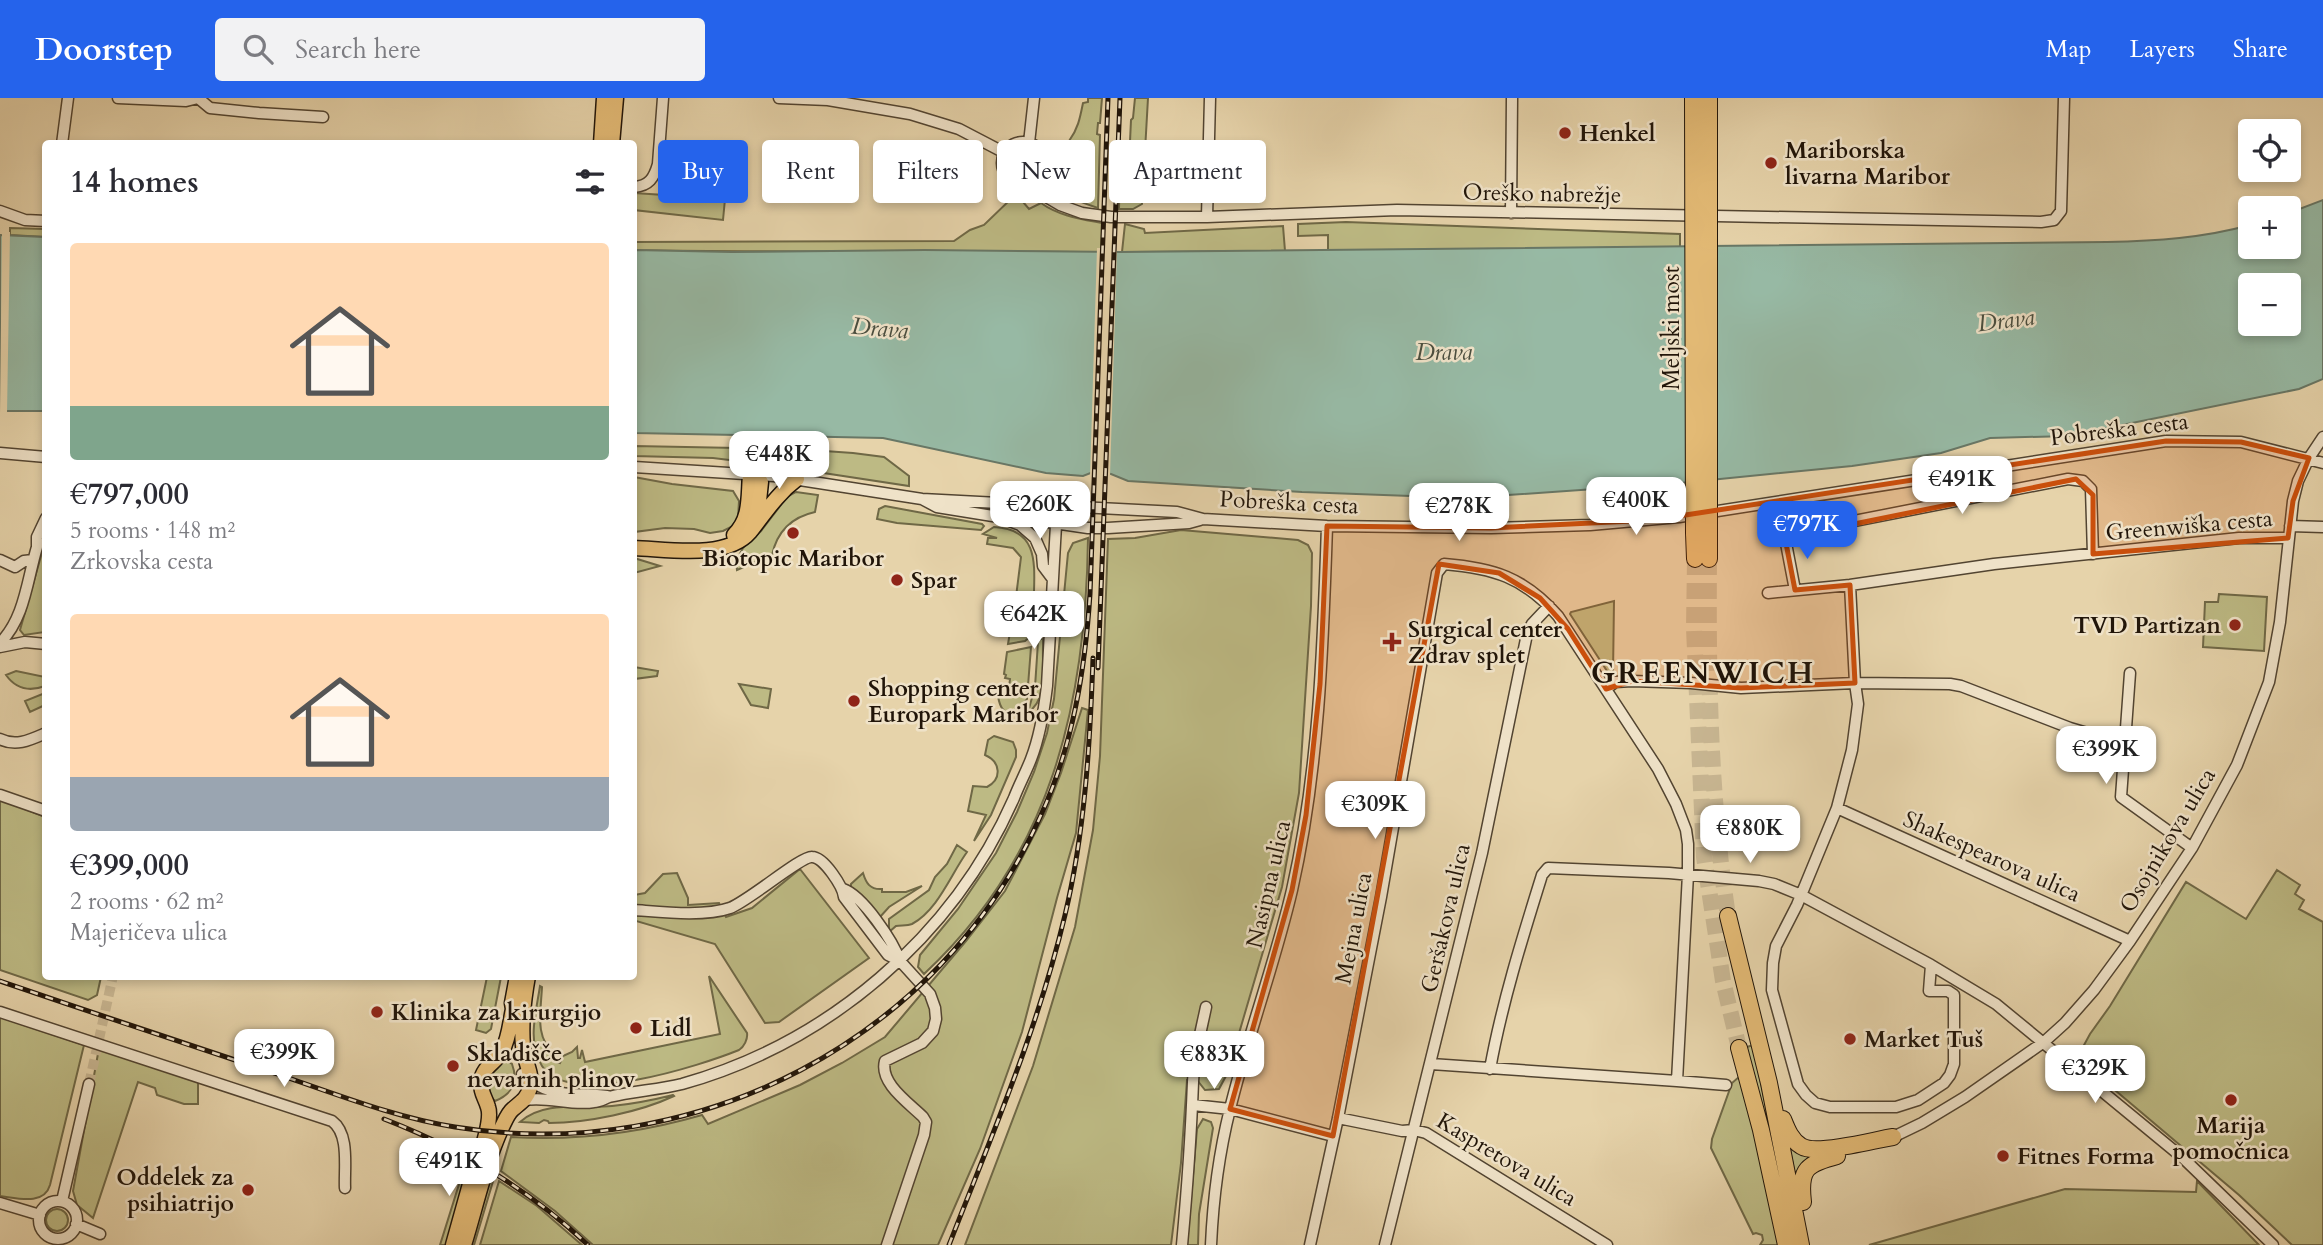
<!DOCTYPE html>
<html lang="en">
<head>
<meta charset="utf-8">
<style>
  :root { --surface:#fff; --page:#f2f2f3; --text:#2b2b33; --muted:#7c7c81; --accent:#2563eb }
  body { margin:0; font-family:Cardo,serif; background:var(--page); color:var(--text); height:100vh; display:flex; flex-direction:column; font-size:26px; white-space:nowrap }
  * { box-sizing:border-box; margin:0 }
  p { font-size:23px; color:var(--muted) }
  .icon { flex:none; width:38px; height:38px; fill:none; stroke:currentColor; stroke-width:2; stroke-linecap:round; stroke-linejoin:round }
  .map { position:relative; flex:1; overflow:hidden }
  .sheet { position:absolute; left:42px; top:42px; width:595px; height:840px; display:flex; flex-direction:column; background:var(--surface); border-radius:7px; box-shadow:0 4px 10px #0003 }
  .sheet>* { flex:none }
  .top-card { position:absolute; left:658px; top:42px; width:665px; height:63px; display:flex; gap:14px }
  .fabs { position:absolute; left:2238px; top:21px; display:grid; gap:14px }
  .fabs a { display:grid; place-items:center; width:63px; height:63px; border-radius:7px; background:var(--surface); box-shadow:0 4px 10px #0003; font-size:35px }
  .price { position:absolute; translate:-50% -60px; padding:0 16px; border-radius:14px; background:#fff; color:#222; font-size:23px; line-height:46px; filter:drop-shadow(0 2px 4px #0008) }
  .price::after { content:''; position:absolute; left:50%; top:42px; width:21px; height:16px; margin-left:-10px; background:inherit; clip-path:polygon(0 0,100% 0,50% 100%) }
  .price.selected { background:var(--accent); color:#fff }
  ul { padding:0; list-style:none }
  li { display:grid; align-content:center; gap:14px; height:371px; padding:0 28px }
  li span { display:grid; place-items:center; height:217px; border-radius:7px; color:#555 }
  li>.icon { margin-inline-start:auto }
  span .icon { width:126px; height:126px; fill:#fffc; stroke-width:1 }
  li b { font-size:30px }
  h2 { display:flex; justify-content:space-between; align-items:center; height:84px; padding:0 28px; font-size:30px }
  .tag { padding:0 24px; border-radius:7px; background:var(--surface); box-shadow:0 4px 10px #0003; font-size:24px; line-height:63px }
  .tag.selected { background:var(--accent); color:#fff }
  header { display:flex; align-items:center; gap:42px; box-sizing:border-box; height:98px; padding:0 35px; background:var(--accent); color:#fff }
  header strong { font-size:33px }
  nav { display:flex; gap:38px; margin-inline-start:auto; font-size:24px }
  .search { width:490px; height:63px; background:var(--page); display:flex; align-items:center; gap:18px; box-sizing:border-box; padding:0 24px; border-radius:7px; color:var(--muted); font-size:26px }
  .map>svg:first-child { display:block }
  .green { fill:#bdba84; stroke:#6f6846; stroke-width:2 }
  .water { fill:#97b9a4; stroke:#687766; stroke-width:2; fill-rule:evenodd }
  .pier { fill:#e6d3aa }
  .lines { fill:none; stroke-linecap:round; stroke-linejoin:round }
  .minor-tunnel { stroke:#c8b692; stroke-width:10; stroke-dasharray:10 5; stroke-linecap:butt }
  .highway-tunnel { stroke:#c8b692; stroke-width:16; stroke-dasharray:16 8; stroke-linecap:butt }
  .minor-casing { stroke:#524431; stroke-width:13 }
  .major-casing { stroke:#211509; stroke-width:17 }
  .highway-casing { stroke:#211509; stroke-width:18 }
  .minor { stroke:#efe2c8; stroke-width:10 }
  .major { stroke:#e3ba75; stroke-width:14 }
  .highway { stroke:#e3ba75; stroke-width:16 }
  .rail-casing { stroke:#211509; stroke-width:5 }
  .rail { stroke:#efe2c8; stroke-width:2.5; stroke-dasharray:8; stroke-linecap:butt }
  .highway-bridge-casing { stroke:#211509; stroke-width:18; stroke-linecap:butt }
  .highway-bridge { stroke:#e3ba75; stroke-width:16 }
  .marked { fill:#ca4f0c; fill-opacity:0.2; stroke:#ca4f0c; stroke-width:5; stroke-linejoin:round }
  .poi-dot { fill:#8f2418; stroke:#efe2c8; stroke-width:2.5 }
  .labels { text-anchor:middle; stroke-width:5; stroke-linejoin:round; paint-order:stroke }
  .poi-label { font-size:23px; font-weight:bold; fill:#211509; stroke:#efe2c8; text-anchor:start }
  .street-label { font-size:23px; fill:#211509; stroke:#efe2c8 }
  .water-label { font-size:24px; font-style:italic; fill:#4a4e3f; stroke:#efe2c8 }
  .district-label { font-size:30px; font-weight:bold; letter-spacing:2px; fill:#211509; stroke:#efe2c8 }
</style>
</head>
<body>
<header>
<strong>Doorstep</strong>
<div class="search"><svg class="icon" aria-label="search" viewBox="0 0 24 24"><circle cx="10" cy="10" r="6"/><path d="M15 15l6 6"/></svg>Search here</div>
<nav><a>Map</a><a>Layers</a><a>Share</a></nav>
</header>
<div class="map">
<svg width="2323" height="1147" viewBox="0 0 2323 1147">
  <rect width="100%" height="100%" fill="#e6d3aa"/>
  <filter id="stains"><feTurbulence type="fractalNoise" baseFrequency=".00286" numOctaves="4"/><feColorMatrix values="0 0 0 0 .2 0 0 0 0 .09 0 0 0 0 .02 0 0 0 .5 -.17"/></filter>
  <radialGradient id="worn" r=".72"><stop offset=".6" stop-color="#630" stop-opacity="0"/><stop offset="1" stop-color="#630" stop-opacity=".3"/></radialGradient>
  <path class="green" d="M1088,0H1102L1100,25H1098L1097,36L1100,37L1098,110C1054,95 1046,90 1062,44L1069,43C1078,31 1080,20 1083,5L1088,4Z
    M1135,0H1148L1142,106L1133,111H1119L1120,68L1129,65L1131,22L1133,20Z
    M1010 66a13 13 0 1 1 26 0a13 13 0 1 1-26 0Z
    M634,95L725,101L723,122L634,112Z
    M1014,98H1018L1029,111L1041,105C1059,118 1081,121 1102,125V154C946,152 790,155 634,152V144L954,143L970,132L984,127Z
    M1346,124L1680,136V149L1328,153V137L1298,138V126Z
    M1125,126L1144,131L1145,135L1283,128L1285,153L1122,154Z
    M10,130L45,131V139L10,137Z
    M634,348L796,351L853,355L884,359L909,378V388L771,367L713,360L634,358Z
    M634,379L672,386L733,393L739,403L738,420L731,429L723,433L710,435L694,431L665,430L634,434Z
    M796,394L818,397L815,414C792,419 777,434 772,457L737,472L736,463L743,450L761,433L787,399Z
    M885,408L982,426L984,428L981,432L897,425L877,421L879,411Z
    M994,429C1036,431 1035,461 1034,494C1033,508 1034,523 1031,538L1025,543L1008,546L1013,516L1020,517L1022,501L1016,499L1021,459L1013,450L987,446L988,440H997L983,436Z
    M1181,432L1298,442L1308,447L1312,455L1311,508L1299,695L1282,789L1227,976L1219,991L1205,992L1197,982H1187L1181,1065L1171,1147H965L1033,968L1075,829L1093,732L1100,658L1108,441L1135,440Z
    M1088,440C1086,607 1051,758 924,876L918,869L920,857L958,811L996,755L1017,714L1034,674L1047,635L1054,601L1068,455L1073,445Z
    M45,444V534L24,537L20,532Z
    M634,460L660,468L634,475Z
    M2219,496L2267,499L2264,553L2203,549L2205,504H2218Z
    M1614,503L1613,576H1609L1570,516L1571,514Z
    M1040,541H1043V548C1042,568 1048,603 1028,614L1035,589L1038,544Z
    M1031,549L1027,601L1017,616C1004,616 1000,611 998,598H1008L1010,581L1005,580L1006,577L1004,576L1007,554Z
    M634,569L658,573L657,578L634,581Z
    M16,573L45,579V588C29,594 16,591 6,577Z
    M739,586L771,591L768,610L751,607Z
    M45,595V607L30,614L25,603Z
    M1082,610L1088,612L1076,735L1057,800L1022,934L980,1051L938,1147H593L555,1113L501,1073L511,1039C576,1043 640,1035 702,1017L708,1026L800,987L842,965L885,939L966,843L1005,793L1045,716L1061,675Z
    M994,638L1013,644L1016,652V659L991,717L974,743L986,717L968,713L973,688L987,689C1002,681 1001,664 985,657L988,642Z
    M0,701L45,719L46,878L101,879L97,897L88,902L0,872Z
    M957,747L967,754C951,776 938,812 912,826C907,828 901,827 896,828L889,834V821L929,792L935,779L947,766Z
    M800,771L869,860L779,924L765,925L715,846L636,823L634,820V797L645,795L663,776L677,775L688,800V807L719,805L726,819L752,810Z
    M2277,772L2300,787L2295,796L2304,802L2299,811L2323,824V1147H2292L2239,1097L2077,960L2090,936L2110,908L2186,784L2246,821Z
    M863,775C866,785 870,792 882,791V794H906L922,788L889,809L880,819H877L851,789V786Z
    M709,878L747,935C748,941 744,949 739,952C702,967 569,1011 542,968C527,943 536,915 540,888L542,889C541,913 534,940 555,956V964L560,965L563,958L572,954L577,949L578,960H580L582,952L585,964L720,936Z
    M487,879H501L491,931L486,935L476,932Z
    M0,919L84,947L50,1087C44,1108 17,1100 0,1098Z
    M1753,947L1795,1147L1744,950Z
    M99,950L198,984V1006H184L157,997L155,990L138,984L93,1120L77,1107L73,1093Z
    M505,962L512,966C519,985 512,996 495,1003C477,987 492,973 505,962Z
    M1740,978L1753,1029L1779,1147H1760L1763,1142L1762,1137L1756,1135L1753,1136L1711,1050L1712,1041L1732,985Z
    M673,997L674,998C640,1014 587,1025 549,1025L548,1023L544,1022L539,1025L520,1024C544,1002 583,1011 612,1008C633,1006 653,1002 673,997Z
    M1203,1021L1211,1024L1213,1030L1199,1116L1198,1147H1187L1197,1031Z
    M1788,1042L1814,1058L1796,1082Z
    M466,1064L470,1066L448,1147H440Z
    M491,1078L494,1080L474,1147H470Z
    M499,1083L537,1108L582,1147H480Z
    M2197,1083L2259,1147H1869L2065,1091L2196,1094Z
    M46 1122a11 11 0 1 1 22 0a11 11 0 1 1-22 0Z"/>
  <path class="water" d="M2323,102V281L2299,291L2068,338L1990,340L1941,355L1852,368L1680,385L1465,400L1302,394L1128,383L1111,376L1093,374L1083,378L1046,375L883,340L634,335V152L732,154L925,152L1122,154L2107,144C2156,143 2203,140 2250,127V149H2289V115ZM2250,187H2289V226H2250Z
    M0,137L45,139V313H0Z"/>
  <path class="pier" d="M2,134H10L7,316H0Z
    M1097,150H1117L1110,379H1090Z"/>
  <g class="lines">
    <path class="minor-tunnel" d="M89,986L113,878"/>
    <path class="highway-tunnel" d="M1695,461L1694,530L1704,759L1723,883L1739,950
      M1709,461C1708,580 1710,700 1728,818"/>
    <defs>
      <path id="minor" d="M118,0L186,3L198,0
        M198,0L210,10L259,15L323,19
        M779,0L828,2L910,16L959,31L1005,55
        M1002 65a21 21 0 1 1 42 0a21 21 0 1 1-42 0Z
        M1029,45L1034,0
        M62,46L68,0
        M1034,83L1043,97L1060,107L1082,115L1111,119H1207L1397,112L2041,124L2054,122L2061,113L2064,0
        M634,89C649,88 654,80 658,66L663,0
        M0,113L25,122L46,123
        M1511,115L1512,0
        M1207,119L1210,0
        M0,355L46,359
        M634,369L774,378L922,401L1177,414L1203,421L1327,428L1491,430L1590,427L1679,419L2166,343L2241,344L2323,365
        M922,401L937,409L999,419L1020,427L1035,440L1042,456L1043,468L1052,480
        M999,419L1007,418L1088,430H1108L1189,425L1200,422
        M2290,428L2323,429
        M0,462L15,469L24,463L33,462
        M1850,487L1855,585L1858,606L1852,652L1837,710L1797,807L1776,848L1773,865L1772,892L1798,986L1806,997L1815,1005L1830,1009H1896L1918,1002L1944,985L1950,977L1954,966V897L1948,893H1929L1931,867
        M1795,492L1785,440L1798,434L2068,381L2083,383L2091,391L2093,456
        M1768,495L1850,487L1994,466L2239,440H2288
        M0,545C25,520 27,482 37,449V439L46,420
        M0,549L25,544L46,546
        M2130,575L2121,699L2192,750
        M1606,591L1615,584L1632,583L1691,585L1741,590L1855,585L1950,586L1961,588L2070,630L2125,646
        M0,641C16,649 30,642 46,635
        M0,697L46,713
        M1837,710L2130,843
        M843,791C863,798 893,843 900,863
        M634,812C662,814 704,819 730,810C750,802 801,758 812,759C824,759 843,789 844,799L888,857L900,863L930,896L935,910L936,921L933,933L922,945L885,963C879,985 909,1005 923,1019L926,1024L924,1037L887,1147
        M0,914L332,1023C350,1036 344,1070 345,1090
        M1490,971C1502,905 1522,841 1542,777L1548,770L1669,775L1759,783L1774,786L1801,797L1931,867L1996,906L2183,1060L2273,1147
        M522,976C551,1002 573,994 607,998
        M1677,983L1726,987
        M525,1002C548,998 571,1008 594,1004C599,1004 604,1001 609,999C633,993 658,992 682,986C828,945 953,839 1014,700C1019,687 1026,674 1031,661C1040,638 1044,613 1047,588L1057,409
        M1193,1007L1230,1011L1333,1038
        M1338,1020L1402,1033L1414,1032L1426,1035L1607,1147
        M1893,1039L1922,1025L1965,999L2044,944L2065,925L2094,892L2130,843L2192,750L2237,667L2269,584L2280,524L2293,403L2298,383L2309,360L2323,339
        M62,1103L89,986
        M39 1122a19 19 0 1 1 38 0a19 19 0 1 1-38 0Z
        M0,1105L40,1117
        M76,1126L100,1136
        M1182,1147C1187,1093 1191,1038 1193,984C1194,959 1201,933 1206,909
        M1211,1147C1213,1102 1219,1055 1230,1011C1248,937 1275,865 1292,792C1319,673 1323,550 1327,428
        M1310,1147L1338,1020L1381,799L1437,475L1444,466C1493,470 1524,479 1558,518L1658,671L1676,706L1686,732L1688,746V776L1677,983L1431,966
        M1385,1147L1482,755L1527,536L1532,526L1549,508"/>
      <path id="major" d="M601,46L604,0
        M612,46L616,0
        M756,377L761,384L757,422
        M734,437C751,420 748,400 750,377
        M634,450C667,451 726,462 750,434C765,415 777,396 797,381
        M453,1147L477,1061C483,1051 492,1020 488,1009C485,999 480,994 481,983C483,968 496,965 502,953C509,941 510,925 513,911L512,905L517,878
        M464,1147C476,1108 485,1066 502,1029C505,1023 508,1015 513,1011C521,1004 527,1001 530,990C533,975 524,963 523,948C521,927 524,900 528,878"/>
      <path id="highway" d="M1709,434V461
        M1694,435L1695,461
        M1728,818L1769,985L1801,1147
        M1739,950L1761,1032L1786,1147
        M1783,1021C1787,1031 1791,1042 1801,1048C1816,1058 1873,1042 1893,1039
        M1803,1104C1799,1070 1807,1066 1837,1058"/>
    </defs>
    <use href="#minor" class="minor-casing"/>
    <use href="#major" class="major-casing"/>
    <use href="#highway" class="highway-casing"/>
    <use href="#minor" class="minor"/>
    <use href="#major" class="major"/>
    <use href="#highway" class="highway"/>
    <defs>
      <path id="rail" d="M1098,570L1120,0
        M0,883C90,914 180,944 271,974C331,994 392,1019 455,1029C696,1068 941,942 1041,717C1073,647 1085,572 1090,496L1108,0
        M384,1021C459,1050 529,1091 588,1147
        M949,1147C991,1039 1038,931 1065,817C1085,733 1090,646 1093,560"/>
    </defs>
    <use href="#rail" class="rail-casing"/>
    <use href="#rail" class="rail"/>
    <defs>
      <path id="highway-bridge" d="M1693,0L1694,435
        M1709,0V434"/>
    </defs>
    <use href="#highway-bridge" class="highway-bridge-casing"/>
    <use href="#highway-bridge" class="highway-bridge"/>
  </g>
  <path class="marked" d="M2166,343L2241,344L2309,360L2293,403L2288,440L2093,456V397L2076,381L1785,440L1795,492L1850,487L1855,585L1741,590L1632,583L1606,591L1568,531L1540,500L1499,475L1439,466L1333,1038L1230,1011L1292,792L1306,717L1320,586L1327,428L1491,430L1653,422Z"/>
  <g class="poi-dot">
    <circle cx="1565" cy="35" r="7"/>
    <circle cx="1771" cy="65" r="7"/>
    <circle cx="793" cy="435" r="7"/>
    <circle cx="897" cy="482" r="7"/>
    <circle cx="2235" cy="527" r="7"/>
    <path d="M1388.5 533.5h7v7h7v7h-7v7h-7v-7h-7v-7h7z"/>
    <circle cx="854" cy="603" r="7"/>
    <circle cx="377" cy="914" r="7"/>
    <circle cx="636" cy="930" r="7"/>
    <circle cx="1850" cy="941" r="7"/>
    <circle cx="453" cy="968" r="7"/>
    <circle cx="2231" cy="1002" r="7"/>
    <circle cx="2003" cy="1058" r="7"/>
    <circle cx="248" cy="1092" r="7"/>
  </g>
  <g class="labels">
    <g class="poi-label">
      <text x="1579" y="43">Henkel</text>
      <text x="1785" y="60">Mariborska<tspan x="1785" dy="26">livarna Maribor</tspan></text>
      <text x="793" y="468" text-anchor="middle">Biotopic Maribor</text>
      <text x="911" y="490">Spar</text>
      <text x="2221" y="535" text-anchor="end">TVD Partizan</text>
      <text x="1408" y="539">Surgical center<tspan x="1408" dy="26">Zdrav splet</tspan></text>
      <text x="868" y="598">Shopping center<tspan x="868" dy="26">Europark Maribor</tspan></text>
      <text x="391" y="922">Klinika za kirurgijo</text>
      <text x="650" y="938">Lidl</text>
      <text x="1864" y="949">Market Tuš</text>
      <text x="467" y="963">Skladišče<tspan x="467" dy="26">nevarnih plinov</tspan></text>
      <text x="2231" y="1035" text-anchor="middle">Marija<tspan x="2231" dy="26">pomočnica</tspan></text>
      <text x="2017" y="1066">Fitnes Forma</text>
      <text x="234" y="1087" text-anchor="end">Oddelek za<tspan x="234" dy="26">psihiatrijo</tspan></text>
    </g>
    <g class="street-label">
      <text transform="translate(1542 95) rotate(1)" y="8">Oreško nabrežje</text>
      <text transform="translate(1671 230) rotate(-90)" y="8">Meljski most</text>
      <text transform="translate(2119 331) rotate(-7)" y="8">Pobreška cesta</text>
      <text transform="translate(1289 404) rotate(3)" y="8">Pobreška cesta</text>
      <text transform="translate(2189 427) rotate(-5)" y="8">Greenwiška cesta</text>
      <text transform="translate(2167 742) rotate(-59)" y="8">Osojnikova ulica</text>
      <text transform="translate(1992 758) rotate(24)" y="8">Shakespearova ulica</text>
      <text transform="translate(1268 786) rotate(-77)" y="8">Nasipna ulica</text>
      <text transform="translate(1445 820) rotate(-77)" y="8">Geršakova ulica</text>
      <text transform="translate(1353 830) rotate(-79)" y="8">Mejna ulica</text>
      <text transform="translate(1507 1061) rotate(31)" y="8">Kaspretova ulica</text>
    </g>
    <g class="water-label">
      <text transform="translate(2006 222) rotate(-7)" y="8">Drava</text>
      <text transform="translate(880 230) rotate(5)" y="8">Drava</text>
      <text x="1444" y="262">Drava</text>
    </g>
    <g class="district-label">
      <text x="1703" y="585">GREENWICH</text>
    </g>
  </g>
  <rect width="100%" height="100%" filter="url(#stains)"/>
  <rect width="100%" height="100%" fill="url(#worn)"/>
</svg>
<div class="fabs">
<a><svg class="icon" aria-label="locate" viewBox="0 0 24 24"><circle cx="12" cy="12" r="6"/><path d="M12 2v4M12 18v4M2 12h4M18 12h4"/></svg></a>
<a>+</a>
<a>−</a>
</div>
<b class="price" style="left:779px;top:393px">€448K</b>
<b class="price" style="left:1962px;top:418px">€491K</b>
<b class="price" style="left:1636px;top:439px">€400K</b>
<b class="price" style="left:1040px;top:443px">€260K</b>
<b class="price" style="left:1459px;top:445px">€278K</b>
<b class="price selected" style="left:1807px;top:463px">€797K</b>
<b class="price" style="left:1034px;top:553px">€642K</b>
<b class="price" style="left:2106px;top:688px">€399K</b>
<b class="price" style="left:1375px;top:743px">€309K</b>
<b class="price" style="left:1750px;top:767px">€880K</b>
<b class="price" style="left:284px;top:991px">€399K</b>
<b class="price" style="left:1214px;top:993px">€883K</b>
<b class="price" style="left:2095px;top:1007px">€329K</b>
<b class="price" style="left:449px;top:1100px">€491K</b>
<div class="top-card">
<a class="tag selected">Buy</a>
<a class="tag">Rent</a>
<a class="tag">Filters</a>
<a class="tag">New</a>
<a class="tag">Apartment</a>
</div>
<section class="sheet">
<h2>14 homes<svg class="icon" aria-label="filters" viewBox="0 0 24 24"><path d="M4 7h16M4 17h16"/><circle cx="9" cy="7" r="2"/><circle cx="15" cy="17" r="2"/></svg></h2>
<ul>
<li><span style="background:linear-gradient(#ffd9b3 75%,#7fa58c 0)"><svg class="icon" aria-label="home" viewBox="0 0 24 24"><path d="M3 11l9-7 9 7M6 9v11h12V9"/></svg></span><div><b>€797,000</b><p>5 rooms · 148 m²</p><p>Zrkovska cesta</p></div></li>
<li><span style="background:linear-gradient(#ffd9b3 75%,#9aa5b1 0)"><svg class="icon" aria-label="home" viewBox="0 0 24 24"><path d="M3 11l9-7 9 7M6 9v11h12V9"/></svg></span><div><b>€399,000</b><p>2 rooms · 62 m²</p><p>Majeričeva ulica</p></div></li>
</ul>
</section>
</div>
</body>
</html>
